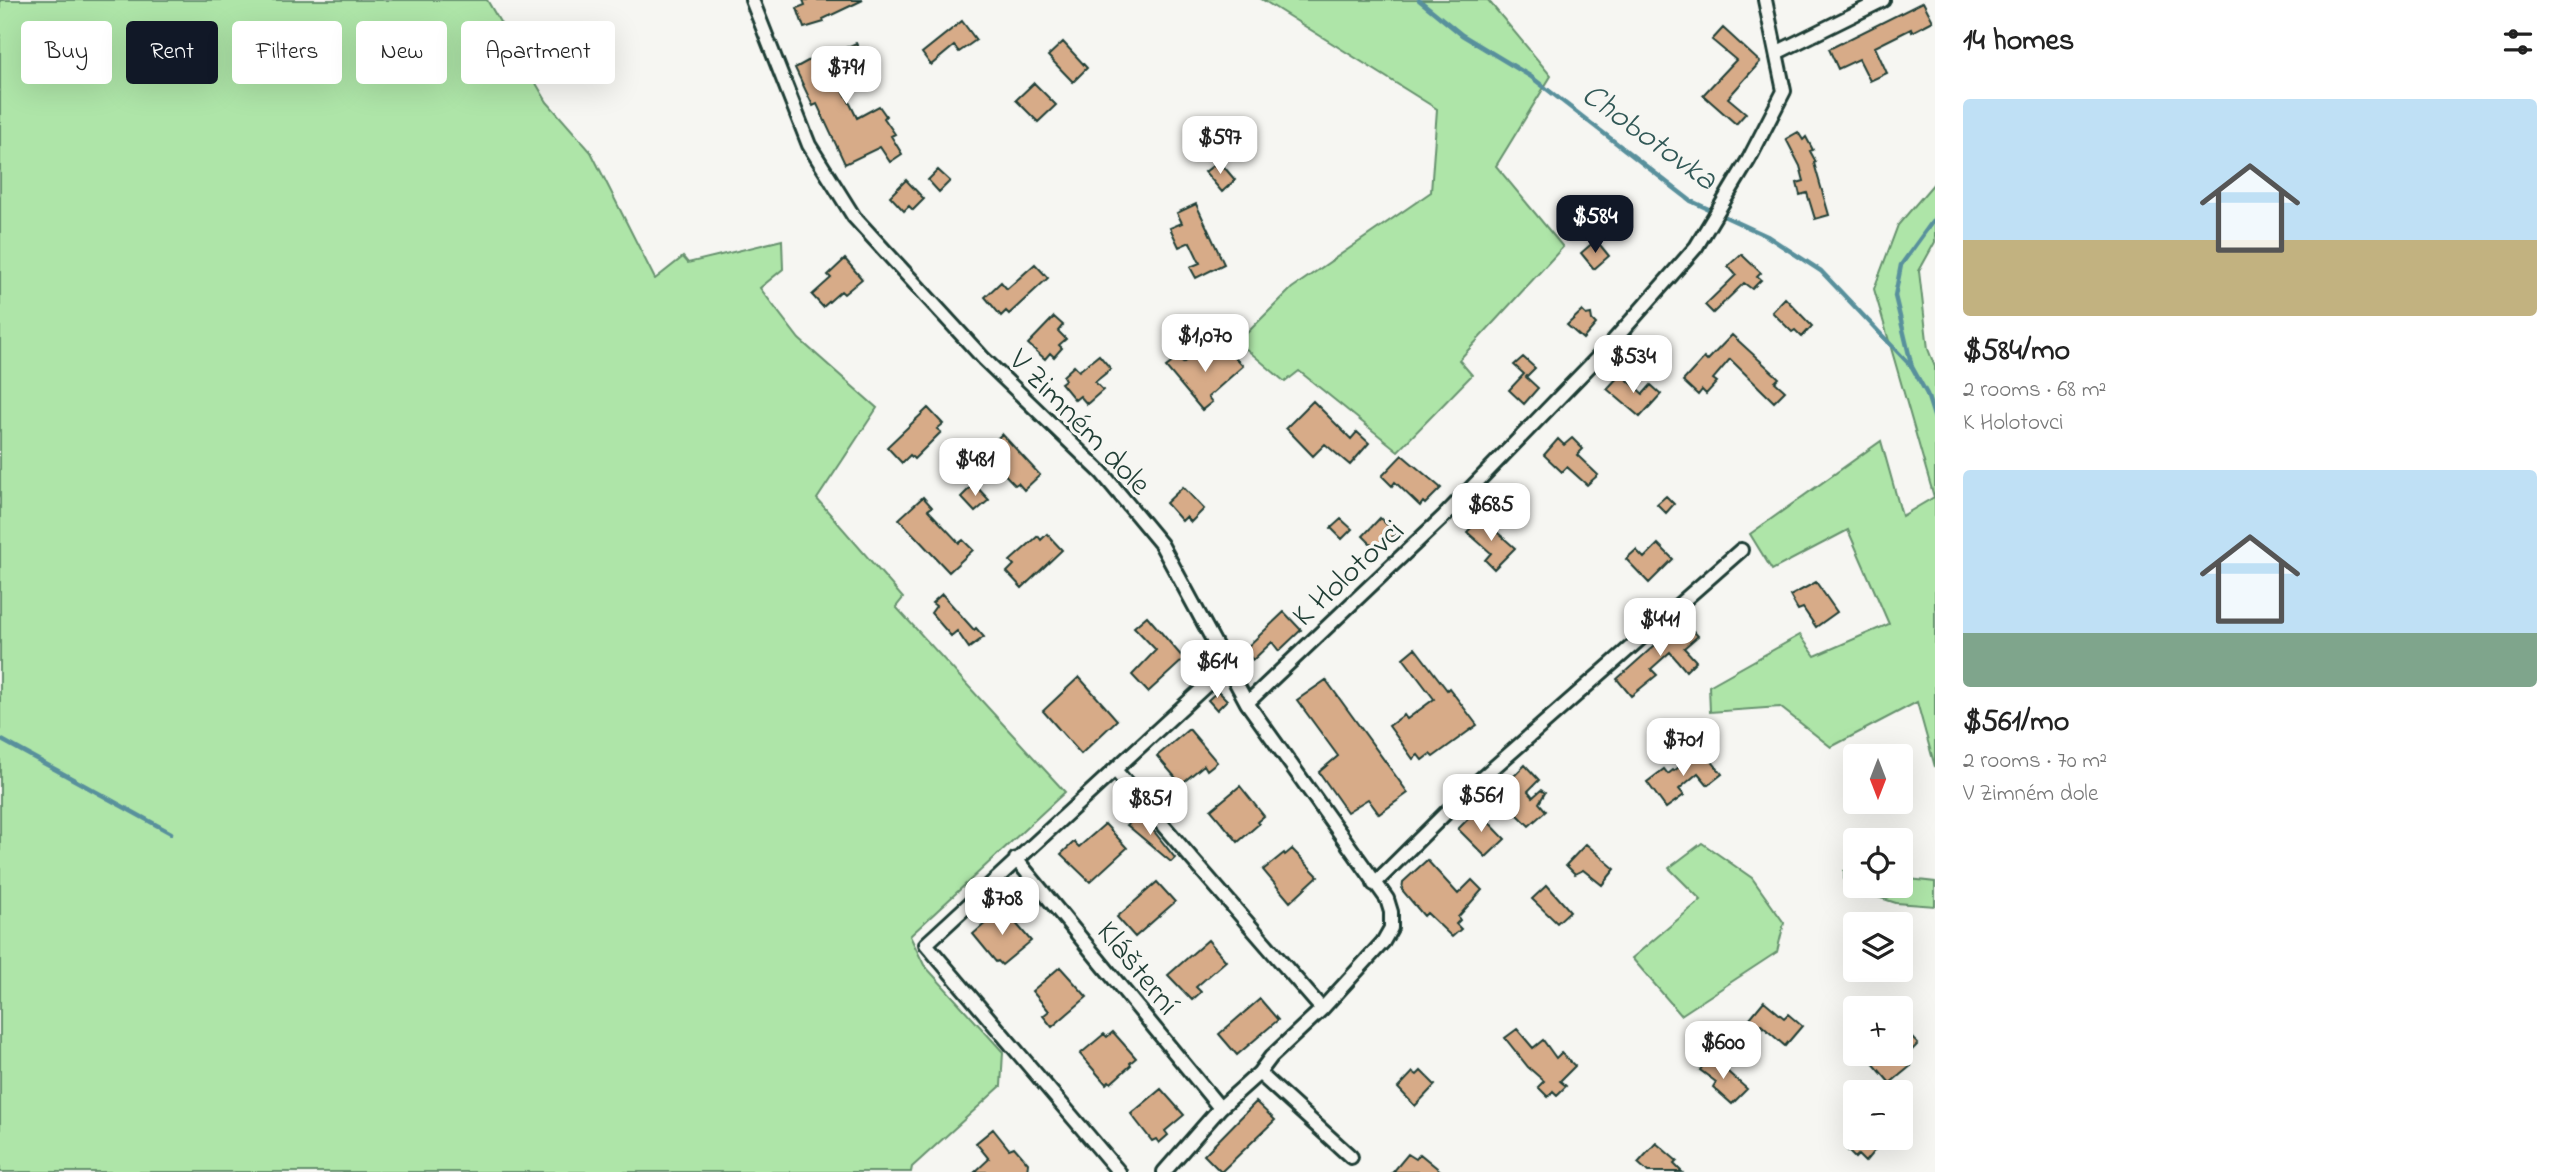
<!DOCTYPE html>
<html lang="en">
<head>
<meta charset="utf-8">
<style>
  :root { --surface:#fff; --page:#f2f2f2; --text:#222; --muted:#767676; --accent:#111827 }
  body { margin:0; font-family:"Indie Flower",sans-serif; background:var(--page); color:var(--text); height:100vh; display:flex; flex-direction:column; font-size:26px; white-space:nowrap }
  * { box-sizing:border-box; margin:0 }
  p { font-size:23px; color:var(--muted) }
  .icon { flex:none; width:38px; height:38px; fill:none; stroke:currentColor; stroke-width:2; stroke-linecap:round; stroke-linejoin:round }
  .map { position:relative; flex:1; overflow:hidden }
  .panel { display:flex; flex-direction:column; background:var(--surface); width:630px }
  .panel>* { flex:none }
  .banner { position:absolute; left:21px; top:21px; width:665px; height:63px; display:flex; gap:14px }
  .needle { width:46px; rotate:180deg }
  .controls { position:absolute; left:1843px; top:744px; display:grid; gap:14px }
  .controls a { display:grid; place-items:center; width:70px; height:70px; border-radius:7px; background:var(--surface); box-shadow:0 7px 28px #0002; font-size:35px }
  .price { position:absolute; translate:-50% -60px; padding:0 16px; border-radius:14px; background:#fff; color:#222; font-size:23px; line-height:46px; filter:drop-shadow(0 2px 4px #0008) }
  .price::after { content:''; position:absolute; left:50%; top:42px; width:21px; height:16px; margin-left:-10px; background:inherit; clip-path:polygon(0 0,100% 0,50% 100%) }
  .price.selected { background:var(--accent); color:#fff }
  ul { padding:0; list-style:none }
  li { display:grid; align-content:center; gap:14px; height:371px; padding:0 28px }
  li span { display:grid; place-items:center; height:217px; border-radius:7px; color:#555 }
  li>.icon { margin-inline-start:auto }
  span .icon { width:126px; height:126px; fill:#fffc; stroke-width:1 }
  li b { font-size:30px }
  h2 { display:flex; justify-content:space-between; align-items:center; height:84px; padding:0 28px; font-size:30px }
  .tag { padding:0 24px; border-radius:7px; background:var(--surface); box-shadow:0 7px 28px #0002; font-size:24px; line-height:63px }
  .tag.selected { background:var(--accent); color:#fff }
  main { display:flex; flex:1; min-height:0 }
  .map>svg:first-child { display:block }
  .green { fill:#aee5a8; stroke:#66916e; stroke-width:2 }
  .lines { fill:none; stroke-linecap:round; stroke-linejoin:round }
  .stream { stroke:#59909c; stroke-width:4.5 }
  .building { fill:#d7ab88; stroke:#1f3d34; stroke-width:2 }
  .street-casing { stroke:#1f3d34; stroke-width:18 }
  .street { stroke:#f6f6f2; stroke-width:12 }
  .labels { text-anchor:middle; stroke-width:7; stroke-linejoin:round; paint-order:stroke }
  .street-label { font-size:32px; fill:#1f3d34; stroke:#f6f6f2 }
  .water-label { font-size:33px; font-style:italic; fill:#325957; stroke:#f6f6f2 }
</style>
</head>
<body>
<main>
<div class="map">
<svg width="1935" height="1172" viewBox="0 0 1935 1172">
  <rect width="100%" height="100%" fill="#f6f6f2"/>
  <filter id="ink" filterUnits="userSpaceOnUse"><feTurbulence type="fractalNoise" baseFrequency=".0143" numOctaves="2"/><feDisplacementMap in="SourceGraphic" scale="14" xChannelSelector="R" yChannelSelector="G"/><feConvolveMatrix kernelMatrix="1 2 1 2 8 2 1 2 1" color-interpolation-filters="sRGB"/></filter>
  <g filter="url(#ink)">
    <path class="green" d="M0,0H487L547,102L591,152L655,279L683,257L688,263L782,240L783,269L760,288L799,339L877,408L817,499L903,598L896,607L1065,792L910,936L924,965L1003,1052L1001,1086L912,1167L911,1172H0Z
      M1263,0H1488L1551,76L1496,166L1563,247L1459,360L1472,375L1398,451L1299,371L1285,382L1238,342L1292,288L1431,192L1437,109Z
      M1935,182V242L1919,271L1928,349L1935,367V767L1917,702L1831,747L1780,707L1710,712L1709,686L1800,635L1815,656L1889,624L1848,530L1772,570L1750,534L1881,441L1902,516L1934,497L1874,289L1898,225Z
      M1702,843L1752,878L1784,923L1777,952L1681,1015L1632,958L1701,900L1669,868Z
      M1844,871L1855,873V886H1900L1901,878L1935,882V906L1896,903L1844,886Z"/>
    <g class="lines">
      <path class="stream" d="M1419,0L1462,35L1530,76L1691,201L1767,236L1821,271L1912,367
        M1935,218L1901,265L1895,296L1912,367L1927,394L1935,419
        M0,739L171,833"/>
    </g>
    <path class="building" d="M803,0H863L823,19L824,22L804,28L797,8L805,5Z
      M1923,2L1933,21L1912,32L1911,29L1875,47L1887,73L1870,81L1859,59L1838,69L1829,49Z
      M962,21L976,40L959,52L954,46L931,65L922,53Z
      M1723,28L1760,62L1728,98L1746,113L1736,124L1703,95L1736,60L1712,40Z
      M1063,42L1087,68L1073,82L1048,56Z
      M856,43L866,65L841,78L839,81L857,118L879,106L886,116L884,118L895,134L891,136L902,154L890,162L880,147L845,164L817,104L813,106L795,68L828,50L830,55Z
      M1034,83L1056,105L1038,122L1016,100Z
      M1798,132L1803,140L1806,137L1813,150L1810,151L1816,162L1814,163L1829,215L1815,219L1807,193L1800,195L1797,183L1804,181L1800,166L1786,139Z
      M1219,161L1235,180L1222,192L1205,172Z
      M938,170L950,181L939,192L928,180Z
      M906,180L924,199L913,210L909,206L904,211L890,196Z
      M1196,204L1224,264L1196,278L1190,267L1200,263L1190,242L1179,247L1170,228L1182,223L1177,213Z
      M1596,240L1609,256L1594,269L1581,253Z
      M1741,254L1761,273L1757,277L1761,280L1752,289L1744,283L1713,313L1705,305L1736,275L1728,266Z
      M845,259L862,279L844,294L841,291L823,307L812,295L831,278L828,275Z
      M1035,264L1048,278L1009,314L1006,311L1001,316L985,297L1001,282L1007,289Z
      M1785,298L1812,326L1802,337L1795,330L1792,332L1772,312Z
      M1582,311L1586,315L1591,314L1592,320L1596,324L1583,339L1567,325Z
      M1054,317L1063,325L1058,331L1066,339L1059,345L1062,348L1054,357L1050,353L1045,359L1028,344Z
      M1732,335L1779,378L1775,382L1785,391L1774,402L1730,359L1713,379L1717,382L1706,394L1702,390L1698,395L1683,381L1704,358L1707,361Z
      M1223,345L1243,366L1208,397L1212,402L1202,410L1166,367L1178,358L1183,363L1198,351L1206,361Z
      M1099,355L1111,369L1095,382L1103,390L1087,404L1080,396L1075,400L1061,383L1065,380L1063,376L1074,366L1079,371Z
      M1523,357L1535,368L1526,377L1538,388L1524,404L1509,390L1524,374L1514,365Z
      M1621,374L1643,394L1651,385L1661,394L1640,417L1607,389Z
      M1313,401L1351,439L1357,432L1369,443L1350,465L1325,444L1313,456L1286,428Z
      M928,408L943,424L937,429L941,432L914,459L910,455L902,463L887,447Z
      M1002,434L1040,475L1024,490L1018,483L1015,485L989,458L992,456L986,449Z
      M1572,438L1583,449L1577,455L1598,475L1587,485L1567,467L1562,472L1544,455L1558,439L1564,445Z
      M1402,455L1441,488L1425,504L1423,502L1420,506L1395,482L1392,486L1382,476Z
      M974,484L989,500L975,512L961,497Z
      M1183,487L1204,509L1191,522L1186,517L1182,521L1166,503Z
      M1666,496L1674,504L1666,513L1657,504Z
      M923,497L932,507L928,510L959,543L963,540L973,550L949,572L899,519Z
      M1380,518L1396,533L1381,549L1378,545L1375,548L1363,536Z
      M1481,518L1515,548L1494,569L1485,560L1491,553L1467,532Z
      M1341,519L1352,529L1342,539L1331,528Z
      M1047,534L1062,550L1022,588L1007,572L1014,565L1010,561L1038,536L1041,540Z
      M1658,544L1673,559L1649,583L1626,559L1636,550L1644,558Z
      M1816,582L1837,612L1816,627L1803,608L1798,610L1790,596Z
      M942,594L974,630L976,628L984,637L969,648L957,631L951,636L931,613L936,606L932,603Z
      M1284,612L1301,630L1279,651L1272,642L1253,660L1244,650Z
      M1147,616L1184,659L1148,692L1132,675L1156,650L1134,627Z
      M1683,620L1698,636L1684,648L1696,661L1686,671L1670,652L1651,669L1657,675L1631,696L1617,679Z
      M1415,648L1447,690L1449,688L1477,725L1433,757L1430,754L1422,760L1418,755L1413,759L1389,726L1404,715L1407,719L1434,699L1403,658Z
      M1079,677L1117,720L1081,754L1043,711Z
      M1326,680L1408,793L1379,814L1368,799L1347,812L1319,772L1338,756L1297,700Z
      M1218,691L1227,700L1217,710L1208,700Z
      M1189,729L1217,762L1207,770L1204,765L1181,784L1157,756Z
      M1702,749L1722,774L1708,785L1698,773L1679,789L1684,795L1666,808L1647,782L1664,769L1668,774L1673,770L1674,771Z
      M1525,765L1539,780L1528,791L1533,797L1541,790L1545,793L1539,803L1546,811L1529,826L1517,814L1519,812L1509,801L1512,798L1502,788Z
      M1240,786L1264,816L1257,822L1259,824L1238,842L1211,810Z
      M1477,810L1505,839L1486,857L1458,829Z
      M1141,815L1175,858L1171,862L1127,825Z
      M1105,824L1127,848L1090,882L1061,854L1074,842L1079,847Z
      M1586,844L1615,869L1602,885L1583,870L1575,874L1566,865Z
      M1292,849L1318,876L1290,902L1263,870L1284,853L1285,855Z
      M1427,860L1458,894L1472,880L1482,890L1458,917L1460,920L1456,924L1461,929L1452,937L1427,913L1424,916L1402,890L1403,882Z
      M1157,882L1175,902L1135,937L1117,917Z
      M1547,885L1570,911L1557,923L1532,899Z
      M1003,908L1031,941L1002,965L998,961L996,962L973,934Z
      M1208,940L1226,961L1196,987L1201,992L1192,1000L1168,975Z
      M1060,967L1087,997L1052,1027L1043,1016L1049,1011L1032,991Z
      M1260,999L1278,1020L1237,1055L1219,1034Z
      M1764,1001L1784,1018L1788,1014L1802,1026L1785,1046L1760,1024L1759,1026L1750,1018Z
      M1900,1026L1918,1044L1904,1058L1911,1066L1890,1083L1865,1054H1900Z
      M1517,1029L1533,1048L1543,1040L1556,1058L1561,1053L1575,1066L1560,1081L1566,1086L1557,1095L1553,1091L1548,1097L1538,1087L1544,1081L1528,1067L1505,1038Z
      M1113,1032L1136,1058L1130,1063L1131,1065L1111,1083L1109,1081L1106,1084L1080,1054L1104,1034L1107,1037Z
      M1710,1056L1747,1089L1732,1104L1713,1087L1716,1082L1700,1070Z
      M1421,1071L1435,1085L1415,1106L1398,1088L1413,1072L1417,1075Z
      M1161,1089L1184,1115L1165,1131L1168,1135L1159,1143L1156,1139L1152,1141L1131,1114Z
      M1256,1102L1275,1120L1221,1172L1204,1155Z
      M993,1129L1009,1149L1014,1147L1028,1163L1027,1172H975L989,1159L976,1143Z
      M1855,1138H1869L1878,1146L1865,1162L1858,1155L1855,1158L1845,1148Z
      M1656,1143L1677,1161L1674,1164L1682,1172H1648L1638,1163Z
      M1408,1154L1416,1159L1420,1154L1442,1172H1393Z"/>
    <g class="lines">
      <defs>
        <path id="street" d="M752,0L809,145L854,217L984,359L1102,473L1161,544L1247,703L1387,899L1391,912V928L1383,942L1322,1009L1271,1057L1259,1073L1220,1108L1164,1172
          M1778,52L1883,0
          M1247,703L1444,516L1608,347L1696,247L1749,159L1784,91L1765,0
          M1115,770L1322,1009
          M1016,859L1220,1108
          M1374,884L1474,785L1741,550
          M1259,1073L1351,1157
          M1119,1172L926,944L1227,666"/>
      </defs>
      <use href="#street" class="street-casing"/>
      <use href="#street" class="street"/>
    </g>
  </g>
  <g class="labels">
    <g class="street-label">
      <text transform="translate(1081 421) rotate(46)" y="11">V Zimném dole</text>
      <text transform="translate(1347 572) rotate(-43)" y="11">K Holotovci</text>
      <text transform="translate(1139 967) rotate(51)" y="11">Klášterní</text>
    </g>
    <g class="water-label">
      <text transform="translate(1651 135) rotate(36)" y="12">Chobotovka</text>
    </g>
  </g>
</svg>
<div class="controls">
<a><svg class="needle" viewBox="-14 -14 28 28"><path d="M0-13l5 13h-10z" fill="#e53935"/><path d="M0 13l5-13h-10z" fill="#767676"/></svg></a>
<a><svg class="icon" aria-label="locate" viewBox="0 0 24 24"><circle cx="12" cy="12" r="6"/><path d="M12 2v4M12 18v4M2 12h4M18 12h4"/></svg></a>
<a><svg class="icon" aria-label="layers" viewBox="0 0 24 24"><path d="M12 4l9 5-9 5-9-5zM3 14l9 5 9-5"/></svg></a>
<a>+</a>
<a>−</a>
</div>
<b class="price" style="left:846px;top:106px">$791</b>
<b class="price" style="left:1220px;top:176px">$597</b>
<b class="price selected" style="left:1595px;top:255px">$584</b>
<b class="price" style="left:1205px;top:374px">$1,070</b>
<b class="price" style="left:1633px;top:395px">$534</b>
<b class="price" style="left:975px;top:498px">$481</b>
<b class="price" style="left:1491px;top:543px">$685</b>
<b class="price" style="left:1660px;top:658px">$441</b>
<b class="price" style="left:1217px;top:700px">$614</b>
<b class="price" style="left:1683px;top:778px">$701</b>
<b class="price" style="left:1481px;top:834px">$561</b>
<b class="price" style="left:1150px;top:837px">$851</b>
<b class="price" style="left:1002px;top:937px">$708</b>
<b class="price" style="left:1723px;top:1081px">$600</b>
<div class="banner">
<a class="tag">Buy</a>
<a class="tag selected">Rent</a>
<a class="tag">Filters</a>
<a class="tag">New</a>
<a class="tag">Apartment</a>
</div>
</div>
<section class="panel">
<h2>14 homes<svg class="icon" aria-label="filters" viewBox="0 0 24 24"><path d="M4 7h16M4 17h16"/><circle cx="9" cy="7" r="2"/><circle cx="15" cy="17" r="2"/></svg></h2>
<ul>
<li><span style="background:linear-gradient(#bfe0f5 65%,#c2b280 0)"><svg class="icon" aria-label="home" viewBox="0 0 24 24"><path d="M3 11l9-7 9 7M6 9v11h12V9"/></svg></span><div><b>$584/mo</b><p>2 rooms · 68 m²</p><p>K Holotovci</p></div></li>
<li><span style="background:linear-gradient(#bfe0f5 75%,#7fa58c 0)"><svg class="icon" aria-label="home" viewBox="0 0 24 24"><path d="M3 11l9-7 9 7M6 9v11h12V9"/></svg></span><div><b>$561/mo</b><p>2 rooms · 70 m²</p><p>V Zimném dole</p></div></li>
</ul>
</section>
</main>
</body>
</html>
